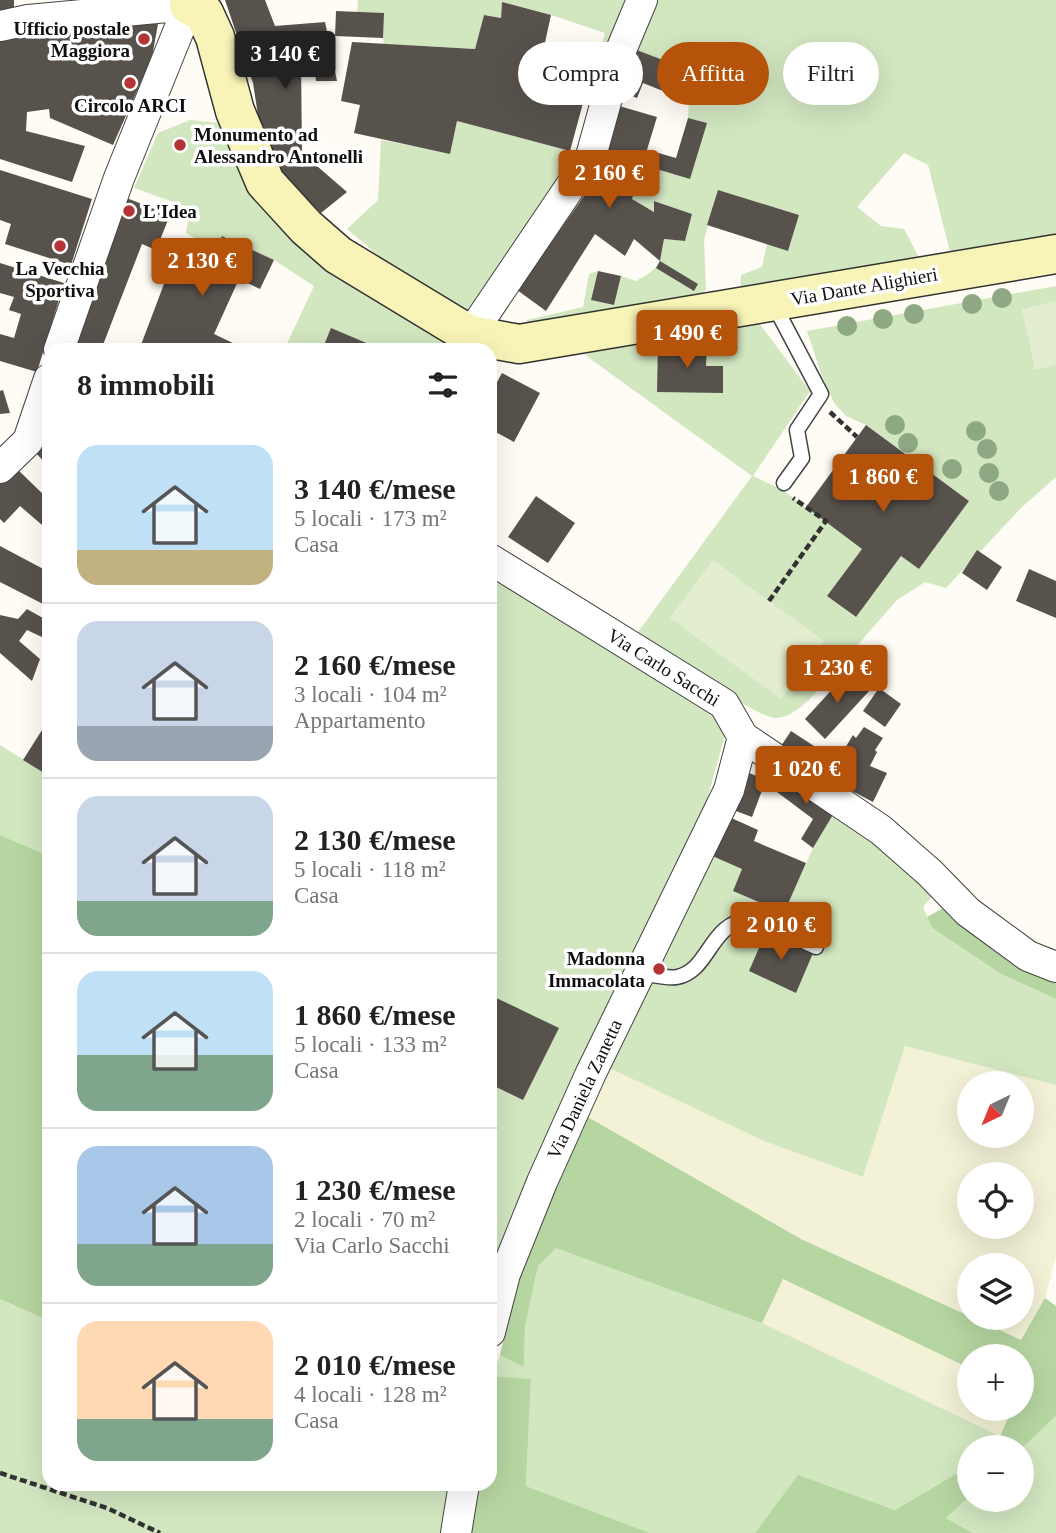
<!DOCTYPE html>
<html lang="it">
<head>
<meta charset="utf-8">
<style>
  :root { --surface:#fff; --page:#f6f6f6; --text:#222; --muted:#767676; --line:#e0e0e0; --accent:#b45309 }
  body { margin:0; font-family:"Times New Roman",serif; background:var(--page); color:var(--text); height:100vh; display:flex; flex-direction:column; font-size:26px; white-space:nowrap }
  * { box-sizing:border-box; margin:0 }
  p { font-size:23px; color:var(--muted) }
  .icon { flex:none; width:38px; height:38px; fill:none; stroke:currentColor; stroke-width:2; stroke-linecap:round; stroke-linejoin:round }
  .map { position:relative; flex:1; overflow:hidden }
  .drawer { position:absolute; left:42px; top:343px; width:455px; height:1148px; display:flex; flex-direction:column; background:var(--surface); border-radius:21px; box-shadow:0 7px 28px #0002 }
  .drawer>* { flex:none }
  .banner { position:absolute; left:518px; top:42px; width:432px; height:63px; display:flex; gap:14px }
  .needle { width:46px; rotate:223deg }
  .controls { position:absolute; left:957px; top:1071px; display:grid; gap:14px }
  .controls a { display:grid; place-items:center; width:77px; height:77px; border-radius:50%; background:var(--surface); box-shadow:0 7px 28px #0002; font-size:35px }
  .price { position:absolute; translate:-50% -60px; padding:0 16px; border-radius:7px; background:var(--accent); color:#fff; font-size:23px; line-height:46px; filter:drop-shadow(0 2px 4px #0008) }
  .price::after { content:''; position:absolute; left:50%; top:42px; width:21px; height:16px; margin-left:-10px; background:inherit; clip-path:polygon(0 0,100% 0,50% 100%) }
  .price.active { background:#222; color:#fff }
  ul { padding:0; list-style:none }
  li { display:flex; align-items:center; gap:21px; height:175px; padding:0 35px }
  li+li { border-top:2px solid var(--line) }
  li span { display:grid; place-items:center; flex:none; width:196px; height:140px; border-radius:21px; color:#555 }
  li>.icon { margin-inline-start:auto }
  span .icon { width:84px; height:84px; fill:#fffc; stroke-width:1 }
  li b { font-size:30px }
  h2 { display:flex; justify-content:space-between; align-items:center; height:84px; padding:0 35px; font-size:30px }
  .pill { padding:0 24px; border-radius:32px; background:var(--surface); box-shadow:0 7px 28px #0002; font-size:24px; line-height:63px }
  .pill.active { background:var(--accent); color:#fff }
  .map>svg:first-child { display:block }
  .farmland { fill:#f3f1d6; fill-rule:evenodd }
  .green { fill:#d2e6c0 }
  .forest { fill:#b6d6a1 }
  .pitch { fill:#e3eed1 }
  .building { fill:#58524d }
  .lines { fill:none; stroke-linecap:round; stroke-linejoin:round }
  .lane-casing { stroke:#434343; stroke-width:17 }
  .street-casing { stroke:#434343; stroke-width:32 }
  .secondary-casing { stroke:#323232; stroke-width:41 }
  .path { stroke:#323232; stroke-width:4.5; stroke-dasharray:7 3.5; stroke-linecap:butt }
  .lane { stroke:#fff; stroke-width:14 }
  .street { stroke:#fff; stroke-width:30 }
  .secondary { stroke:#f8f3b6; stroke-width:38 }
  .tree { fill:#8da882 }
  .poi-dot { fill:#b43435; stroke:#fff; stroke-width:2.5 }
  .labels { text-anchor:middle; stroke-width:7; stroke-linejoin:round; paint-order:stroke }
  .poi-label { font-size:19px; font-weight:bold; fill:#101010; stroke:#fff; text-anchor:end }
  .street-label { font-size:19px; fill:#101010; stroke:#fff }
</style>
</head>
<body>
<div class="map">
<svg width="1056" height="1533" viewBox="0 0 1056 1533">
  <rect width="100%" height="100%" fill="#fefcf4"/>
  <path class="farmland" d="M905,1046L1056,1085V1256L1045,1298L1021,1340L973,1318H1022V1265H970L969,1316L801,1239L586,1116L605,1066L764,1141L863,1177ZM970,1083H1022V1136H970ZM970,1174H1022V1227H970Z
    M783,1279L969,1368L970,1409H1012L1000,1436L762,1323Z"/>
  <path class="green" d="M358,0H633L602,77L593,76L605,33L551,15L502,2L501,18L484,15L475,49L384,44L383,38L357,12Z
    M652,0H1056V242L952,260L928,165L904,153L857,207L881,226L904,229L924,267L740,294L741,275L762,267L767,244L788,251L799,215L718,190L704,240L706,289L699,301L527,327V320L583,307L589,274L598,271L591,300L614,305L621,276L636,281C660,268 660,264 664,239L685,241L692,214L655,201L654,212L632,199L643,163L690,178L706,123L688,118L689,99L673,95L683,68L634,49Z
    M190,120L229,124L245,167L441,331L447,345L444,350H284L314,286L274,260L223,236L216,250L186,233L190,208L134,188L158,133Z
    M457,121L570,151L595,167L587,192L517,290L466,313L394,269L347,229L378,200L381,140L450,153Z
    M1056,286V477L1021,508L946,588L925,582L897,600L809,700C799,708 789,718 776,718C756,719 660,647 638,632L752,476L585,355L616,340L756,319L810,391L753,476L781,489L862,549L827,596L855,617L901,556L919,569L969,501L866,425L846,416L834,403L821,373L807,331Z
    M490,573L717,715L725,735L697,836L541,1147L504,1256L490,1291Z
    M0,745L49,776V856L0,835Z
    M837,808L934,894L923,907L932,928L1001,974L1056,999V1085L905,1046L863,1177L764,1141L605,1066L710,855L742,869L733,891L784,913L813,848Z
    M555,1247L762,1323L1000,1436L1019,1447H970L969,1466L895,1510L798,1476L755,1533H650L526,1486L531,1380L492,1376L500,1355L524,1366L525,1327L538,1266Z
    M0,1299L49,1321V1484H455L447,1533H0Z
    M1056,1416V1533H973L946,1518L969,1497L970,1500H1022V1448Z"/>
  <path class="forest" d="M0,835L49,856V1321L0,1299Z
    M945,907L1056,974V999L1001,974L932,928L927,917Z
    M586,1116L801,1239L1021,1340L1045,1298L1056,1306V1416L1022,1448L1000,1436L1012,1409H1022V1356H970L969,1368L783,1279L762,1323L556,1248L538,1266L525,1327L524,1367L500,1355L522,1262Z
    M492,1376L531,1379L526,1486L650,1533H468L476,1484H490Z
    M969,1466V1497L946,1518L973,1533H755L798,1475L895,1510Z"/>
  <path class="pitch" d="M1056,301V365L1035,370L1022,309Z
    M713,560L824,641L781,699L670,618Z"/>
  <path class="building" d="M0,0H14V12L0,15Z
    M225,0H265L275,26L325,22L337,81H316L314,64L301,63L302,153L347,192L321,213L275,169L263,147L253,83Z
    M502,2L551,15L534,93L583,103L570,151L457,121L450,154L354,133L360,105L341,101L352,42L475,49L484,15L501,18Z
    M336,11L384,13L383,38L335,36Z
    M160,13L152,57L113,145L50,118L49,109L27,112L26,131L85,146L72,182L0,159V32Z
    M634,49L684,68L673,95L643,83L637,98L618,90Z
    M616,105L657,117L632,199L654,212V201L692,214L685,241L664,239L660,261L634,239L625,256L595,234L546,311L517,290L587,192Z
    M688,118L707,123L690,179L650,167L655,152L676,158Z
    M0,170L92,199L71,265L5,244L11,224L0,220Z
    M718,190L799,215L788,251L707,225Z
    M124,197L170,215L156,250L142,244L101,350H66Z
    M222,236L274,260L260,289L239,279L214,334L235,344L232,350L170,348L139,350L175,255L207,268Z
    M660,261L698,284L694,291L656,268Z
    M0,263L64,283L37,372L0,361V334L14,338L21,314L9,310L14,297L0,293Z
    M598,271L621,276L614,305L591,300Z
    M331,328L383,350H322Z
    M658,344H707L706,366H723V393L657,392Z
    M502,373L540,393L514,442L490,429V395Z
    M3,390L10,413L0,414V391Z
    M866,425L969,501L919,569L901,556L856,617L827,596L862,549L806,507Z
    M49,443V467L33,450Z
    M12,464L49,500V531L20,506L4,523L0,519V475Z
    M536,496L575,523L548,563L508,537Z
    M0,546L49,572V597L45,605L0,582Z
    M977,550L1002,567L987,590L962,573Z
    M1029,569L1056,581V618L1016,601Z
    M27,609L48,621L44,638L27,630L19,641L40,659L32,681L0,653V615L18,619Z
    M849,671L870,690L825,739L805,719Z
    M879,688L901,704L885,727L863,711Z
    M49,719V776L23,760Z
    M864,727L883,738L875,750L877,752L870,766L887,773L873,802L777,752L791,731L837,761L853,735L856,738Z
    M740,769L766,780L752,817L725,807Z
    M782,770L837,808L813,848L801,839L813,819L773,789Z
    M727,816L758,830L754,841L806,863L784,913L733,891L742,869L710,855Z
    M766,932L813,953L796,993L749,971Z
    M490,995L559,1028L523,1100L490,1084Z"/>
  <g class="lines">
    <defs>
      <path id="lane" d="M773,303L821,394L797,430L802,458L784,483
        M639,972C650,974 667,979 677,977C711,970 709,921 751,920C762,919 803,942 816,947"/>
      <path id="street" d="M0,26L28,20L189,5L119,178L59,350
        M462,350L470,335L591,156L619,55L642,0
        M0,468L28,441L49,379
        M490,559L724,704L743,737L881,830L930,873L968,912L1028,956L1056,967
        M490,1332L505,1274L542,1182L591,1073L729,790L743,737
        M456,1533L464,1484"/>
      <path id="secondary" d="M190,0L189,5L204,13L215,37L235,111L265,182L306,227L338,255L470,335L519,344L1056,254"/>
    </defs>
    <use href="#lane" class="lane-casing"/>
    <use href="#street" class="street-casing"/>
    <use href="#secondary" class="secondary-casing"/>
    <path class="path" d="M830,412L857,437
      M769,601L826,521L793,498
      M0,1473L107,1508L160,1533"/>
    <use href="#lane" class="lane"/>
    <use href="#street" class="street"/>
    <use href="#secondary" class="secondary"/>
  </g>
  <g class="tree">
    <circle cx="1002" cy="298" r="10"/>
    <circle cx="972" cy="304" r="10"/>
    <circle cx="914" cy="314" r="10"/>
    <circle cx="883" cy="319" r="10"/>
    <circle cx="847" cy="326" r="10"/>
    <circle cx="895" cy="425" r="10"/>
    <circle cx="976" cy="431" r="10"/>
    <circle cx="908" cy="443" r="10"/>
    <circle cx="987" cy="449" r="10"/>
    <circle cx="952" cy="469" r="10"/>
    <circle cx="989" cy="473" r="10"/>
    <circle cx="999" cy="491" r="10"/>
  </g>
  <g class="poi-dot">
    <circle cx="144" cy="39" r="7"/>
    <circle cx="130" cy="83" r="7"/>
    <circle cx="180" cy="145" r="7"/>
    <circle cx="129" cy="211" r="7"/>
    <circle cx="60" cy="246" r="7"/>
    <circle cx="659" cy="969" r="7"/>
  </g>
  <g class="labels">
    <g class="poi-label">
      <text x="130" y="35">Ufficio postale<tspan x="130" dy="22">Maggiora</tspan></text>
      <text x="130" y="112" text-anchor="middle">Circolo ARCI</text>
      <text x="194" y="141" text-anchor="start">Monumento ad<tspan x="194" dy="22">Alessandro Antonelli</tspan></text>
      <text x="143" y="218" text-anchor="start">L'Idea</text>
      <text x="60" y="275" text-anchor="middle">La Vecchia<tspan x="60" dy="22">Sportiva</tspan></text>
      <text x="645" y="965">Madonna<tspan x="645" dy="22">Immacolata</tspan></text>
    </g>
    <g class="street-label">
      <text transform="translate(864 286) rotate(-10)" y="7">Via Dante Alighieri</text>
      <text transform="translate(664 667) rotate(32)" y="7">Via Carlo Sacchi</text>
      <text transform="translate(584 1089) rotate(-65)" y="7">Via Daniela Zanetta</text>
    </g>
  </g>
</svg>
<div class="controls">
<a><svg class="needle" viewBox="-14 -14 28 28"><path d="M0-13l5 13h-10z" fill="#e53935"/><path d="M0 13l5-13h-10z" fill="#767676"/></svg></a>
<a><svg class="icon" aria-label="locate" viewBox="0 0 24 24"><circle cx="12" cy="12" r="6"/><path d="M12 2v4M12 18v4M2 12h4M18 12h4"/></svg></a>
<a><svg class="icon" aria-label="layers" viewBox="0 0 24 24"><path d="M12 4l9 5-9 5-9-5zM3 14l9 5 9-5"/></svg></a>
<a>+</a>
<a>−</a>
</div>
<b class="price active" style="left:285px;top:91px">3 140 €</b>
<b class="price" style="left:609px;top:210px">2 160 €</b>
<b class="price" style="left:202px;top:298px">2 130 €</b>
<b class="price" style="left:687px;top:370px">1 490 €</b>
<b class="price" style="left:883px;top:514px">1 860 €</b>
<b class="price" style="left:837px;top:705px">1 230 €</b>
<b class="price" style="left:806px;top:806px">1 020 €</b>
<b class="price" style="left:781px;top:962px">2 010 €</b>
<div class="banner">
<a class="pill">Compra</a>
<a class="pill active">Affitta</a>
<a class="pill">Filtri</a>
</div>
<section class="drawer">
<h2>8 immobili<svg class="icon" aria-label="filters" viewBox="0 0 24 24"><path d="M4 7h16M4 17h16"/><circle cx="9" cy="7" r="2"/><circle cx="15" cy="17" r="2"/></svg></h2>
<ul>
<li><span style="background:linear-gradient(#bfe0f5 75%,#c2b280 0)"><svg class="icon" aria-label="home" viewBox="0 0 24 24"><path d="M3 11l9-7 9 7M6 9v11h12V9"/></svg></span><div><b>3 140 €/mese</b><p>5 locali · 173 m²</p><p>Casa</p></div></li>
<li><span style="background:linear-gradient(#c9d6e8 75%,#9aa5b1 0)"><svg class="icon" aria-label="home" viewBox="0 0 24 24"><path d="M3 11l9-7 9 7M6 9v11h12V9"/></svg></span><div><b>2 160 €/mese</b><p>3 locali · 104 m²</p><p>Appartamento</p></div></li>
<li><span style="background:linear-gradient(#c9d6e8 75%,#7fa58c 0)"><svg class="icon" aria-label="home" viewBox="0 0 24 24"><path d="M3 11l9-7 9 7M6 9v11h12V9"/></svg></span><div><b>2 130 €/mese</b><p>5 locali · 118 m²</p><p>Casa</p></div></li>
<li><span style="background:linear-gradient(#bfe0f5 60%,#7fa58c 0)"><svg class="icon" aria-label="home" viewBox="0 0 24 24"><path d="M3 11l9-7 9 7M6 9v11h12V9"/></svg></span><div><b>1 860 €/mese</b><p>5 locali · 133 m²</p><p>Casa</p></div></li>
<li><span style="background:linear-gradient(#a9c7e8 70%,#7fa58c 0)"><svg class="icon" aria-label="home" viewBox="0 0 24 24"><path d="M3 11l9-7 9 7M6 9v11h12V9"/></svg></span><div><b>1 230 €/mese</b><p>2 locali · 70 m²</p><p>Via Carlo Sacchi</p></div></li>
<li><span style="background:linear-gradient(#ffd9b3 70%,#7fa58c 0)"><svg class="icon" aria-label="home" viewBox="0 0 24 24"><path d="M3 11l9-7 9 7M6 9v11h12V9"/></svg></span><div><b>2 010 €/mese</b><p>4 locali · 128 m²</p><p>Casa</p></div></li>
</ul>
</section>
</div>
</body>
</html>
